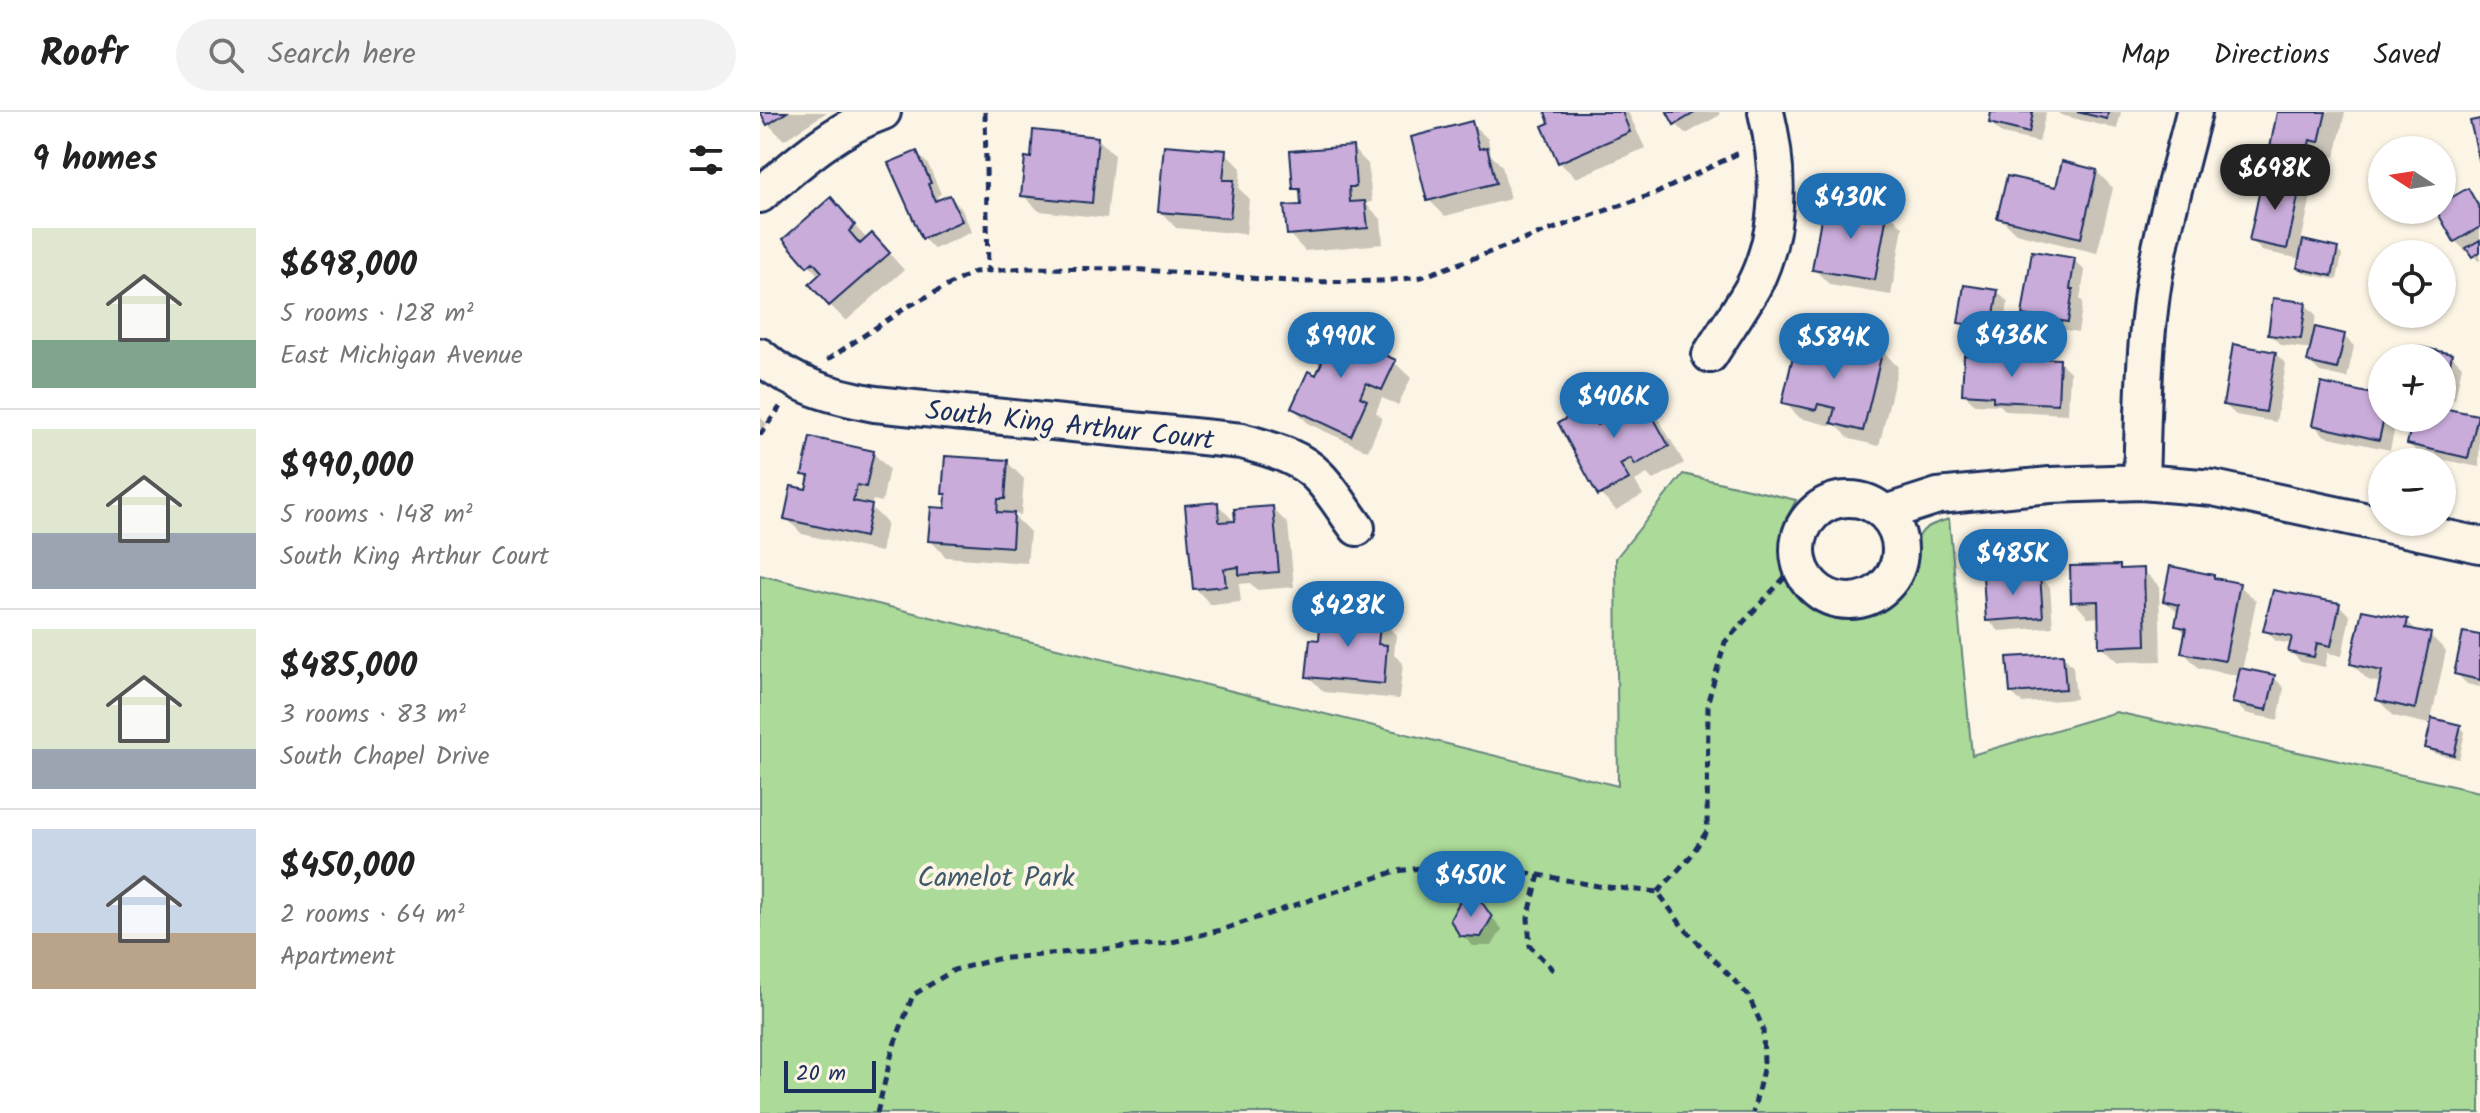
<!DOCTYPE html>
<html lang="en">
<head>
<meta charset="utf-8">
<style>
  :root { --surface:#fff; --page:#f2f2f2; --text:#222; --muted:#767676; --line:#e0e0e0; --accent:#1f6fb2 }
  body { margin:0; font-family:Kalam,sans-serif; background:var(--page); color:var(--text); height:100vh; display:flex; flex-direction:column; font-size:30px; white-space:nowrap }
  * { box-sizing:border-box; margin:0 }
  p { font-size:26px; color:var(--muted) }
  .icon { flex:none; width:44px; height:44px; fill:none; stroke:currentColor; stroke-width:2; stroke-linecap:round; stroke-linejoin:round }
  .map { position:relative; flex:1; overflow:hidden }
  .drawer { display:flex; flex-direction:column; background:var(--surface); width:760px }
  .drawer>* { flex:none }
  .needle { width:52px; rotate:282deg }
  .buttons { position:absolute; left:1608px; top:24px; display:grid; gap:16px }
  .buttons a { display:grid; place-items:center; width:88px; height:88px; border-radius:50%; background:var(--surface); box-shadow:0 2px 6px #0004; font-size:40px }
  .scale { position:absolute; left:24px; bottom:20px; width:92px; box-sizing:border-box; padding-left:8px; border:4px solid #1b2f5e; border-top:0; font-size:22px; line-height:28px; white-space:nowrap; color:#1b2f5e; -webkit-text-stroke:6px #fcf5e5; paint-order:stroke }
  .price { position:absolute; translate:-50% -68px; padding:0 18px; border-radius:28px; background:var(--accent); color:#fff; font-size:26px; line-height:52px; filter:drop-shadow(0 2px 4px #0008) }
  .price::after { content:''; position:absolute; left:50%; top:48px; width:24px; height:18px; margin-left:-12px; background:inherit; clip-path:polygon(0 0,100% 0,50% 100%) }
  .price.current { background:#222; color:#fff }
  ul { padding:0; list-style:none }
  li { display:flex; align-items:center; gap:24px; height:200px; padding:0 32px }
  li+li { border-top:2px solid var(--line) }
  li span { display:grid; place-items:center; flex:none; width:224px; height:160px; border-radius:0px; color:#555 }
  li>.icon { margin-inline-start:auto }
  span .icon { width:96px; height:96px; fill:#fffc; stroke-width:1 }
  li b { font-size:34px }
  h2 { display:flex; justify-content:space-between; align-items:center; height:96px; padding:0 32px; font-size:34px }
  header { display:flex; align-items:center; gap:48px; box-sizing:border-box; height:112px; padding:0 40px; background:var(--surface); border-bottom:2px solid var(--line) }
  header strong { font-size:38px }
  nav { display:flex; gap:44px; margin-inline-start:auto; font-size:28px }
  .search { width:560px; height:72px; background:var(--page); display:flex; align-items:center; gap:20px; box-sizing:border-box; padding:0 28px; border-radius:44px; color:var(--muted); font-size:30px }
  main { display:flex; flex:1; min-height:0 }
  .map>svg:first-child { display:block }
  .green { fill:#acda99; stroke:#64847c; stroke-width:2 }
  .shadow { fill:#0003 }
  .building { fill:#c9acda; stroke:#1b2f5e; stroke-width:2 }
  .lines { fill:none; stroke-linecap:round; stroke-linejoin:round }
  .minor-casing { stroke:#1b2f5e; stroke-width:40 }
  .path { stroke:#1b2f5e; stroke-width:5; stroke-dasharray:8 6; stroke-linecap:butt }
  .minor { stroke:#fcf5e5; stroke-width:34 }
  .labels { text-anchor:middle; stroke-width:8; stroke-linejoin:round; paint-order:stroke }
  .street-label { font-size:28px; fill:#1b2f5e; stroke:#fcf5e5 }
  .park-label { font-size:28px; fill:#3f5a6d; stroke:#fcf5e5 }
</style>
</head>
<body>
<header>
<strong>Roofr</strong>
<div class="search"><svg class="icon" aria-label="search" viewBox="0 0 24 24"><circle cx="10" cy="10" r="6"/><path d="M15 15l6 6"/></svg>Search here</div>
<nav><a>Map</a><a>Directions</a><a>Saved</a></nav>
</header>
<main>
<section class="drawer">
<h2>9 homes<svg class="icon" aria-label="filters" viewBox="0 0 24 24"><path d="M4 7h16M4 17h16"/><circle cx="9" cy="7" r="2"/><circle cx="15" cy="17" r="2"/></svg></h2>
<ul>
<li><span style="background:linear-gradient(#dfe7d0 70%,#7fa58c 0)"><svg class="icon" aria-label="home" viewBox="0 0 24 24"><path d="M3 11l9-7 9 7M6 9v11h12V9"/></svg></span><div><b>$698,000</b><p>5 rooms · 128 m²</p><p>East Michigan Avenue</p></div></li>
<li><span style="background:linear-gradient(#dfe7d0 65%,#9aa5b1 0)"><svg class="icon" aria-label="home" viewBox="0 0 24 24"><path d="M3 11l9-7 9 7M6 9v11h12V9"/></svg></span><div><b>$990,000</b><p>5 rooms · 148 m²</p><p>South King Arthur Court</p></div></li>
<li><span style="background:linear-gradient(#dfe7d0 75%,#9aa5b1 0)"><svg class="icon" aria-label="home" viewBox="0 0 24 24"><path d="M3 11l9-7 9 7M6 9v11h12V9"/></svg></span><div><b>$485,000</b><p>3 rooms · 83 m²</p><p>South Chapel Drive</p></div></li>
<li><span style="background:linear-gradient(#c9d6e8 65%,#b9a48a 0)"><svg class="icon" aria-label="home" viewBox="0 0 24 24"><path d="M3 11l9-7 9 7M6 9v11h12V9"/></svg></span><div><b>$450,000</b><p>2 rooms · 64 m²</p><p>Apartment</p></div></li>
</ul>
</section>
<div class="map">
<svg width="1720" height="1001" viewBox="0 0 1720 1001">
  <rect width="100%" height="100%" fill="#fcf5e5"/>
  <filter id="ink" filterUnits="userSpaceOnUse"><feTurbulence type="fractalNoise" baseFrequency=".0125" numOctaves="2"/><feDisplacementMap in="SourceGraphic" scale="16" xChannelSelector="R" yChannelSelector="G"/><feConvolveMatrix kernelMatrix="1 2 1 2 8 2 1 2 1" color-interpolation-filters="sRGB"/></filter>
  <g filter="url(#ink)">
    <path class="green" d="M923,362L1036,388C1025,409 1017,427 1023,451C1027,471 1041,489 1060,497C1093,512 1139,499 1151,461C1154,448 1153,431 1162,420C1167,413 1180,410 1189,407L1212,643L1356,600L1720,680V1001H0V463L858,674L856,446Z"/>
    <path class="shadow" d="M1,0H67L24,28L8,12Z
      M787,0H868L885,36L816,66L799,50L792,12Z
      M909,0H959L960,3L926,22L915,11Z
      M1233,0H1286L1279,30L1242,22L1231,11Z
      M1298,0H1361L1357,17L1301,3Z
      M1519,0H1585L1575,45L1566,43L1560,69L1526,62L1510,46Z
      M711,11L728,27L731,43L742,54L750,87L685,104L669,88Z
      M338,27L354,43L347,106L279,99L263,83L273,48Z
      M592,36L608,52L612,90L605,91L621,107L623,132L545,139L529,122L543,95L542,83L535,76Z
      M465,40L481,56L479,77L489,86L486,122L416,116L400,99Z
      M157,41L168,52L181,82L177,84L180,89L190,85L201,96L212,120L174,137L163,126Z
      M1336,59L1353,76L1337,141L1256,121L1239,105Z
      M1540,73L1551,84L1541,130L1577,138L1582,143L1577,168L1544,161L1539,156L1541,147L1502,139L1491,128Z
      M1708,78L1720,92V148L1718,149L1710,138L1706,139L1695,129L1678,98H1682V93Z
      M71,88L108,128L128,140L144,158L86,209L70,193L60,165L25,127Z
      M1127,99L1143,115L1131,183L1070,173L1054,157L1090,102Z
      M1314,148L1325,159L1320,187L1323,190L1318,220L1274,213L1264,202Z
      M1237,180L1248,190L1243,225L1211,221L1200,210Z
      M1545,192L1556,203L1554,217L1584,224L1594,234L1587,266L1560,260L1549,249L1552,237L1521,233L1510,222Z
      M1071,237L1082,248L1122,238L1138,255L1119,334L1090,327L1073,310L1072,314L1040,306L1024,290Z
      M1515,241L1526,252L1516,310L1476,303L1465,293Z
      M550,243L634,250L651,266L638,293L622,286L616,300L622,306L608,339L549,312L533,296L562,255Z
      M1691,243L1702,254L1695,287L1682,284V246H1655Z
      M1299,249L1310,260L1308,302L1246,299L1240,293L1215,292L1204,282Z
      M876,279L892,295L924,351L893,368L887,362L875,369L883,383L856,398L840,382L826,298L842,313L852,307Z
      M1622,286V306H1637L1630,338L1565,324L1554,313Z
      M1682,298L1717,305L1720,308L1719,355L1660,343L1649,332L1655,306H1682Z
      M0,305L7,312L0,321Z
      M113,341L129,357L122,390L113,388L111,395L127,411L121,440L42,422L26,406L48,380L50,368L44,362Z
      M247,350L264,367L261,403L252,402L270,420L267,451L186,445L170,428L187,398L188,385L184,381Z
      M457,392L478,413L512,396L528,412L534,475L497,478L490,471L479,472L481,490L451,493L435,476Z
      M1359,455L1362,459L1383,458L1399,474L1401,549L1358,550L1341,534L1340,505L1329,506L1313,489Z
      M1279,464L1290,475L1293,515L1239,519L1228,508Z
      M1453,465L1458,469L1479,473L1496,489L1482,559L1514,565L1524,576L1518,608L1485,601L1474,590L1481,564L1439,556L1423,540L1426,522L1417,513L1419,502L1405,488Z
      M1579,493L1590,504L1582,544L1568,541L1565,555L1541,550L1531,540L1532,532L1516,529L1506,519Z
      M620,506L636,523L634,543L643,551L639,587L564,580L548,564L560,530Z
      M1647,509L1658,520L1670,523L1686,539L1671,608L1700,615L1705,620L1699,647L1673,641L1668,636L1673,613L1634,604L1618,588L1621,571L1608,568L1592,552Z
      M1720,525V575L1707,572L1696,561Z
      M1303,544L1313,555L1316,587L1262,591L1251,580Z
      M720,791L742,817L732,834H713L702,823Z"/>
    <path class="building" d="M0,0H27L7,13Z
      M785,0H862L870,20L798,51L782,14L789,11Z
      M907,0H936L914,13Z
      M1231,0H1273L1269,21L1229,11Z
      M1317,0H1348L1347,7Z
      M1517,0H1566L1559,30L1550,28L1544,54L1508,46Z
      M1720,7V51L1710,9Z
      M712,9L719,37L727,35L736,71L667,89L651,25Z
      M273,18L338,25L332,91L261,84L265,45L271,46Z
      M404,33L466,38L463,68H474L470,106L398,100Z
      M593,34L596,75H589L590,90L605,89L608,116L527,123L524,94L541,93L540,77H533L530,39Z
      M157,39L171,71L168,72L175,89L190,83L202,109L162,127L128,51Z
      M1302,49L1337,58L1321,126L1237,106L1247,64L1296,75Z
      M1503,63L1541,71L1527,137L1489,129Z
      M1708,76L1720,97V115L1694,130L1676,98H1682V91Z
      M71,85L95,113L89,119L100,132L112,121L130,141L69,194L49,172L62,160L53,150L47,155L23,127Z
      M1090,90L1128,97L1115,168L1052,158L1063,95L1088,99Z
      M1543,128L1578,136L1572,164L1537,156Z
      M1720,128V140L1712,145L1706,136Z
      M1272,139L1315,146L1310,177H1313L1308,210L1262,203Z
      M1204,173L1238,178L1232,216L1198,211Z
      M1513,186L1546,190L1541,227L1508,223Z
      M561,214L636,248L622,278L606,271L600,285L607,288L591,324L531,296L548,259L556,263L562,250L547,243Z
      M1555,215L1585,222L1577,257L1547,250Z
      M1037,227L1072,235L1071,243L1085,247L1090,228L1123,237L1103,319L1071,311L1075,296L1058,292L1056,298L1022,291Z
      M1473,232L1516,240L1506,300L1463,293Z
      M1656,234L1692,242L1685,277H1682V246H1653Z
      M1204,243L1300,247L1298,292L1233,289V284L1202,282Z
      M1561,271L1622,284V306H1624L1619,328L1552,313Z
      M877,276L909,334L875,353L871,346L860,352L869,367L838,384L798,311L827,295L837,313L850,306L843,295Z
      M1682,296L1718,303L1708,346L1647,332L1653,306H1682Z
      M50,325L114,339L106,375L97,373L93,389L112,393L105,425L24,407L31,374L46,377L49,364L42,363Z
      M185,344L248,348L245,387H238L237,400L254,401L252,435L168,429L171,395L185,396L186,382H182Z
      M458,390L459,410L475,409L474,397L513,394L519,460L479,463V455L464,457L466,474L433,477L425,393Z
      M1360,453V457L1384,456L1386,533L1339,535L1338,489L1311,490L1310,454Z
      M1410,454L1454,463V466L1480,471L1465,549L1421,541L1426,516L1415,514L1419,493L1403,489Z
      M1259,462V464L1280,462L1283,505L1226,509L1223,464Z
      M1513,478L1580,491L1571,534L1557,531L1554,545L1528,540L1532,525L1503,519Z
      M1602,498L1648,507L1646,516L1671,521L1655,597L1616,588L1622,559L1590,552Z
      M561,499L621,504L618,532L627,533L624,572L546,565L550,527L559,528Z
      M1703,520L1720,523V568L1694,562Z
      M1303,542L1306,577L1250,581L1247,545Z
      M1480,556L1515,563L1507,598L1472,591Z
      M1672,606L1701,613L1694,643L1665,636Z
      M700,789H721L732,805L721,825L700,824L690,808Z"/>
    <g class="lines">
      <defs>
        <path id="minor" d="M0,83C38,51 75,17 123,0
          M950,243C964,220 980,198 993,175C1021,121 1020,58 1006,0
          M0,244C33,274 73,284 115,292L482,329C508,337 538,343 558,364C573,379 584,399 597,416
          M1381,370C1383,313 1383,255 1390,198C1397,131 1418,65 1434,0
          M1038 438a51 51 0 1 1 102 0a51 51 0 1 1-102 0Z
          M1125,401L1178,384L1290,373L1381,370L1453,376L1720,433"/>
      </defs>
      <use href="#minor" class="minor-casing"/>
      <path class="path" d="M225,0L228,158
        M67,248L147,195L214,160L267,156L371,157L541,170L621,169L662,165L818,108L897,81L983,39
        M0,323L20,295
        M779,763L768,806L770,834L794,859
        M898,780L930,745L947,719L948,589L965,530L1039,450
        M117,1001L134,933L153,883L194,858L237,847L408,831L461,818L636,759L678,754L726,753L838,774L898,780L922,814L988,883L1003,916L1004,953L993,1001"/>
      <use href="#minor" class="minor"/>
    </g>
  </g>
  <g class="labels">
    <g class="street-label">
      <text transform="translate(310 312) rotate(6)" y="10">South King Arthur Court</text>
    </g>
    <g class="park-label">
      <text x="236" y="774">Camelot Park</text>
    </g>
  </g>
</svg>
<div class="buttons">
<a><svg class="needle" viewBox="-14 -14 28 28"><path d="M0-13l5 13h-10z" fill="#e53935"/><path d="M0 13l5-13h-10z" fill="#767676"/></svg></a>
<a><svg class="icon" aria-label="locate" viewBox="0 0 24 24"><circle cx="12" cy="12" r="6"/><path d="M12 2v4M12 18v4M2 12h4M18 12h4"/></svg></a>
<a>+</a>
<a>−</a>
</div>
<div class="scale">20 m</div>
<b class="price current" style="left:1515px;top:100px">$698K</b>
<b class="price" style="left:1091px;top:129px">$430K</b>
<b class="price" style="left:1252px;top:267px">$436K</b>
<b class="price" style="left:581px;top:268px">$990K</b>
<b class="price" style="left:1074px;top:269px">$584K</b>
<b class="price" style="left:854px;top:328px">$406K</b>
<b class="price" style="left:1253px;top:485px">$485K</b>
<b class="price" style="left:588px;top:537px">$428K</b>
<b class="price" style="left:711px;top:807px">$450K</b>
</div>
</main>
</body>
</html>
